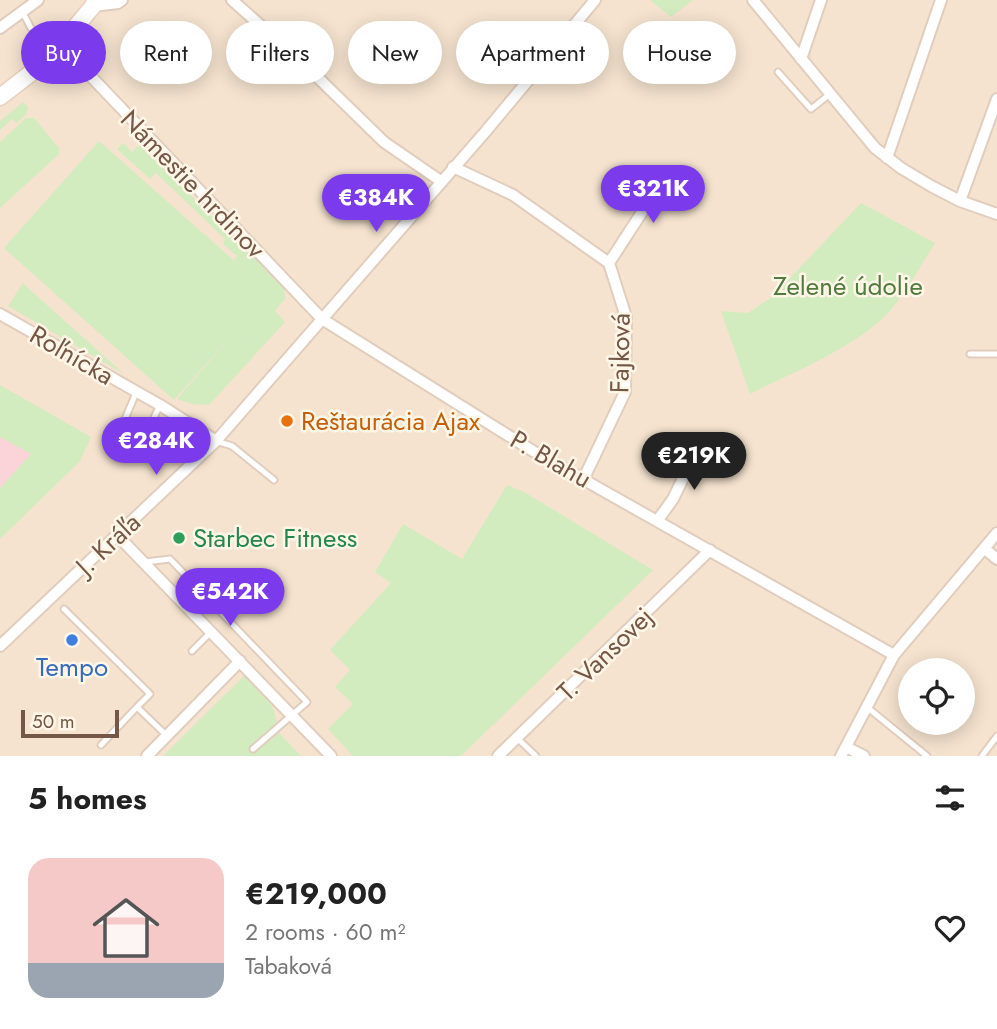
<!DOCTYPE html>
<html lang="en">
<head>
<meta charset="utf-8">
<style>
  :root { --surface:#fff; --page:#f6f6f6; --text:#222; --muted:#767676; --line:#e0e0e0; --accent:#7c3aed }
  body { margin:0; font-family:Jost,sans-serif; background:var(--page); color:var(--text); height:100vh; display:flex; flex-direction:column; font-size:26px; white-space:nowrap }
  * { box-sizing:border-box; margin:0 }
  p { font-size:23px; color:var(--muted) }
  .icon { flex:none; width:38px; height:38px; fill:none; stroke:currentColor; stroke-width:2; stroke-linecap:round; stroke-linejoin:round }
  .map { position:relative; height:756px; overflow:hidden }
  .side { display:flex; flex-direction:column; background:var(--surface); flex:1 }
  .side>* { flex:none }
  .guide { position:absolute; left:21px; top:21px; width:956px; height:63px; display:flex; gap:14px }
  .fabs { position:absolute; left:898px; top:658px; display:grid; gap:14px }
  .fabs a { display:grid; place-items:center; width:77px; height:77px; border-radius:50%; background:var(--surface); box-shadow:0 4px 18px #0003; font-size:35px }
  .scale { position:absolute; left:21px; bottom:18px; width:98px; box-sizing:border-box; padding-left:7px; border:4px solid #755747; border-top:0; font-size:19px; line-height:24px; white-space:nowrap; color:#755747; -webkit-text-stroke:5px #fff6e8; paint-order:stroke }
  .price { position:absolute; translate:-50% -60px; padding:0 16px; border-radius:24px; background:var(--accent); color:#fff; font-size:23px; line-height:46px; filter:drop-shadow(0 2px 4px #0008) }
  .price::after { content:''; position:absolute; left:50%; top:42px; width:21px; height:16px; margin-left:-10px; background:inherit; clip-path:polygon(0 0,100% 0,50% 100%) }
  .price.active { background:#222; color:#fff }
  ul { padding:0; list-style:none }
  li { display:flex; align-items:center; gap:21px; height:175px; padding:0 28px }
  li+li { border-top:2px solid var(--line) }
  li span { display:grid; place-items:center; flex:none; width:196px; height:140px; border-radius:21px; color:#555 }
  li>.icon { margin-inline-start:auto }
  span .icon { width:84px; height:84px; fill:#fffc; stroke-width:1 }
  li b { font-size:30px }
  h2 { display:flex; justify-content:space-between; align-items:center; height:84px; padding:0 28px; font-size:30px }
  .chip { padding:0 24px; border-radius:32px; background:var(--surface); box-shadow:0 4px 18px #0003; font-size:24px; line-height:63px }
  .chip.active { background:var(--accent); color:#fff }
  .map>svg:first-child { display:block }
  .residential { fill:#f5e3cf; fill-rule:evenodd }
  .medical { fill:#fbd4d9 }
  .green { fill:#d2ebbf }
  .lines { fill:none; stroke-linecap:round; stroke-linejoin:round }
  .lane-casing { stroke:#e1cdbd; stroke-width:9 }
  .street-casing { stroke:#e1cdbd; stroke-width:14 }
  .secondary-casing { stroke:#e9d0bc; stroke-width:19 }
  .lane { stroke:#fff; stroke-width:5 }
  .street { stroke:#fff; stroke-width:10 }
  .secondary { stroke:#fff; stroke-width:16 }
  .food-dot { fill:#e8710a; stroke:#fff6e8; stroke-width:2.5 }
  .leisure-dot { fill:#2e9e5b; stroke:#fff6e8; stroke-width:2.5 }
  .shop-dot { fill:#3f7fe0; stroke:#fff6e8; stroke-width:2.5 }
  .labels { text-anchor:middle; stroke-width:5; stroke-linejoin:round; paint-order:stroke }
  .street-label { font-size:26px; fill:#755747; stroke:#fff6e8 }
  .park-label { font-size:26px; fill:#527b3f; stroke:#fff6e8 }
  .food-label { font-size:26px; fill:#c56008; stroke:#fff6e8; text-anchor:start }
  .leisure-label { font-size:26px; fill:#27864d; stroke:#fff6e8; text-anchor:start }
  .shop-label { font-size:26px; fill:#366cbe; stroke:#fff6e8 }
</style>
</head>
<body>
<div class="map">
<svg width="997" height="756" viewBox="0 0 997 756">
  <rect width="100%" height="100%" fill="#fdf2e1"/>
  <path class="residential" d="M0,0H997V756H0ZM910,670H962V723H910Z"/>
  <path class="medical" d="M0,437L32,454L0,488Z"/>
  <path class="green" d="M650,0H693L671,17Z
    M23,102L28,107L26,115L16,123L12,119L0,130V121Z
    M26,118H34L59,148V154L0,208V142Z
    M99,141L248,273L234,260L237,256L223,244L225,239L156,173L150,179L117,149L123,143L132,152L139,145L284,286L285,299L275,311L285,322L209,405L192,404L177,399L240,326L174,400L4,248Z
    M861,203L935,243C921,265 907,291 890,311C857,347 793,372 750,394L721,311L748,313L772,297Z
    M23,283L28,288L124,374L8,306Z
    M0,385L91,437L80,461L0,539V488L31,454L0,437Z
    M507,485L524,492L653,570L461,756H353L328,729L353,704L335,687L350,670L330,650L391,583L375,572L403,524L462,559Z
    M244,676L272,705L280,734L301,756H163Z"/>
  <g class="lines">
    <defs>
      <path id="lane" d="M22,11L46,57
        M778,72L811,109L830,94
        M970,354H997
        M136,393L125,419L148,430L160,405
        M216,441L232,446L274,480
        M145,562L170,559L307,702L253,749
        M64,609L150,694L137,707L167,736
        M192,651L212,631
        M868,708L927,756
        M517,738L536,756
        M101,745L137,707
        M982,756L997,736"/>
      <path id="street" d="M232,0L305,65L384,142L442,182
        M753,0L875,148L901,168L931,186L960,201L997,214
        M93,6L118,3L122,0
        M0,28L38,0
        M61,45L322,319L533,451L894,655
        M801,59L821,0
        M887,158L941,0
        M453,167L513,195L609,263L626,317L625,392L584,478
        M960,201L997,99
        M609,263L655,192L687,175
        M0,314L160,405L216,441
        M657,521L673,499L699,445
        M117,535L331,756
        M985,549L997,559
        M0,646L216,441L486,131L595,0
        M846,747L864,756
        M147,756L240,661
        M498,756L710,550
        M841,756L894,655L997,533"/>
      <path id="secondary" d="M0,97L48,60L93,6L95,0"/>
    </defs>
    <use href="#lane" class="lane-casing"/>
    <use href="#street" class="street-casing"/>
    <use href="#secondary" class="secondary-casing"/>
    <use href="#lane" class="lane"/>
    <use href="#street" class="street"/>
    <use href="#secondary" class="secondary"/>
  </g>
  <circle class="food-dot" cx="287" cy="421" r="7"/>
  <circle class="leisure-dot" cx="179" cy="538" r="7"/>
  <circle class="shop-dot" cx="72" cy="640" r="7"/>
  <g class="labels">
    <g class="street-label">
      <text transform="translate(193 184) rotate(46)" y="9">Námestie hrdinov</text>
      <text transform="translate(620 353) rotate(-89)" y="9">Fajková</text>
      <text transform="translate(72 355) rotate(30)" y="9">Roľnícka</text>
      <text transform="translate(551 459) rotate(30)" y="9">P. Blahu</text>
      <text transform="translate(108 544) rotate(-43)" y="9">J. Kráľa</text>
      <text transform="translate(605 654) rotate(-44)" y="9">T. Vansovej</text>
    </g>
    <g class="park-label">
      <text x="848" y="295">Zelené údolie</text>
    </g>
    <g class="food-label">
      <text x="301" y="430">Reštaurácia Ajax</text>
    </g>
    <g class="leisure-label">
      <text x="193" y="547">Starbec Fitness</text>
    </g>
    <g class="shop-label">
      <text x="72" y="676">Tempo</text>
    </g>
  </g>
</svg>
<div class="fabs">
<a><svg class="icon" aria-label="locate" viewBox="0 0 24 24"><circle cx="12" cy="12" r="6"/><path d="M12 2v4M12 18v4M2 12h4M18 12h4"/></svg></a>
</div>
<div class="scale">50 m</div>
<b class="price" style="left:653px;top:225px">€321K</b>
<b class="price" style="left:376px;top:234px">€384K</b>
<b class="price" style="left:156px;top:477px">€284K</b>
<b class="price active" style="left:694px;top:492px">€219K</b>
<b class="price" style="left:230px;top:628px">€542K</b>
<div class="guide">
<a class="chip active">Buy</a>
<a class="chip">Rent</a>
<a class="chip">Filters</a>
<a class="chip">New</a>
<a class="chip">Apartment</a>
<a class="chip">House</a>
</div>
</div>
<section class="side">
<h2>5 homes<svg class="icon" aria-label="filters" viewBox="0 0 24 24"><path d="M4 7h16M4 17h16"/><circle cx="9" cy="7" r="2"/><circle cx="15" cy="17" r="2"/></svg></h2>
<ul>
<li><span style="background:linear-gradient(#f6c9c9 75%,#9aa5b1 0)"><svg class="icon" aria-label="home" viewBox="0 0 24 24"><path d="M3 11l9-7 9 7M6 9v11h12V9"/></svg></span><div><b>€219,000</b><p>2 rooms · 60 m²</p><p>Tabaková</p></div><svg class="icon" aria-label="heart" viewBox="0 0 24 24"><path d="M12 20l-8-8c-3-5 5-10 8-4 3-6 11-1 8 4z"/></svg></li>
</ul>
</section>
</body>
</html>
